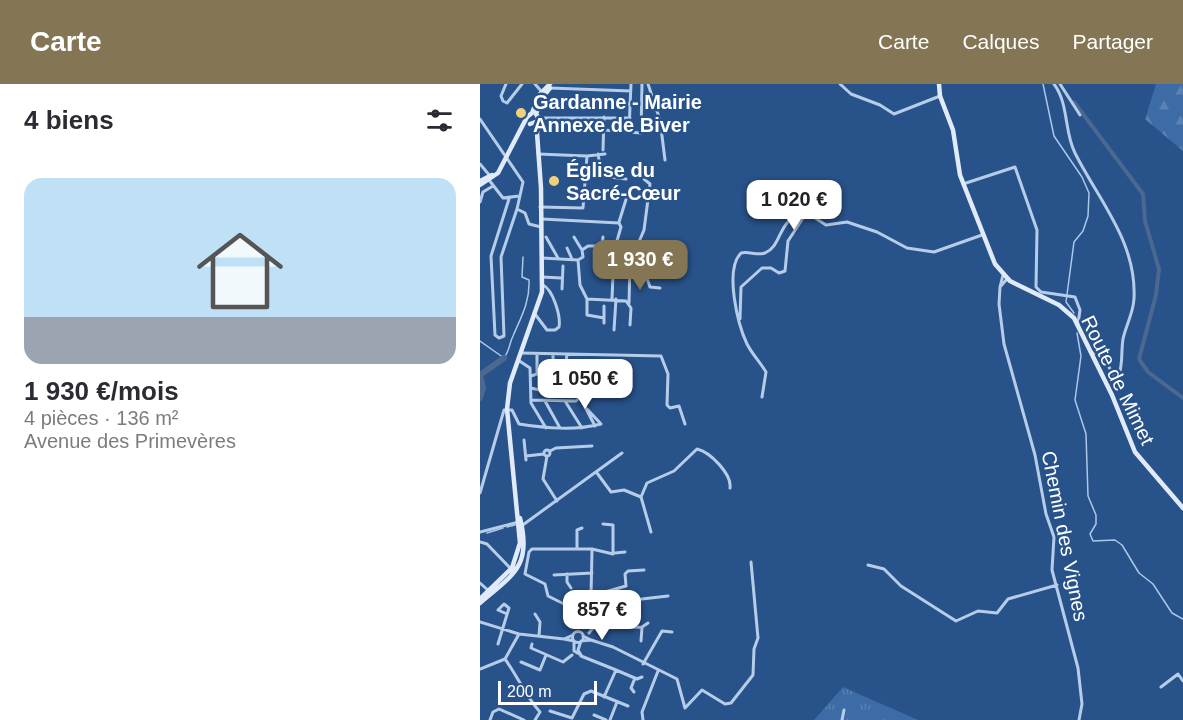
<!DOCTYPE html>
<html lang="fr">
<head>
<meta charset="utf-8">
<style>
  :root { --surface:#fff; --page:#f2f2f3; --text:#2b2b33; --muted:#7c7c81; --accent:#847554 }
  body { margin:0; font-family:Helvetica,sans-serif; background:var(--page); color:var(--text); height:100vh; display:flex; flex-direction:column; font-size:22px; white-space:nowrap }
  * { box-sizing:border-box; margin:0 }
  p { font-size:20px; color:var(--muted) }
  .icon { flex:none; width:33px; height:33px; fill:none; stroke:currentColor; stroke-width:2; stroke-linecap:round; stroke-linejoin:round }
  .map { position:relative; flex:1; overflow:hidden }
  .panel { display:flex; flex-direction:column; background:var(--surface); width:480px }
  .panel>* { flex:none }
  .scale { position:absolute; left:18px; bottom:15px; width:99px; box-sizing:border-box; padding-left:6px; border:3px solid #fff; border-top:0; font-size:16px; line-height:21px; white-space:nowrap; color:#fff; -webkit-text-stroke:4px #28528a; paint-order:stroke }
  .price { position:absolute; translate:-50% -51px; padding:0 14px; border-radius:12px; background:#fff; color:#222; font-size:20px; line-height:39px; filter:drop-shadow(0 2px 3px #0008) }
  .price::after { content:''; position:absolute; left:50%; top:36px; width:18px; height:14px; margin-left:-9px; background:inherit; clip-path:polygon(0 0,100% 0,50% 100%) }
  .price.active { background:var(--accent); color:#fff }
  ul { padding:0; list-style:none }
  li { display:grid; align-content:center; gap:12px; height:318px; padding:0 24px }
  li span { display:grid; place-items:center; height:186px; border-radius:18px; color:#555 }
  li>.icon { margin-inline-start:auto }
  span .icon { width:108px; height:108px; fill:#fffc; stroke-width:1 }
  li b { font-size:26px }
  h2 { display:flex; justify-content:space-between; align-items:center; height:72px; padding:0 24px; font-size:26px }
  header { display:flex; align-items:center; gap:36px; box-sizing:border-box; height:84px; padding:0 30px; background:var(--accent); color:#fff }
  header strong { font-size:28px }
  nav { display:flex; gap:33px; margin-inline-start:auto; font-size:21px }
  main { display:flex; flex:1; min-height:0 }
  .map>svg:first-child { display:block }
  .grass { fill:url(#grass-tufts) }
  .forest { fill:url(#forest-firs) }
  .lines { fill:none; stroke-linecap:round; stroke-linejoin:round }
  .stream { stroke:#abc7e9; stroke-width:1.5 }
  .canal { stroke:#4b6890; stroke-width:4 }
  .river { stroke:#4b6890; stroke-width:6 }
  .street { stroke:#b6cde9; stroke-width:3 }
  .secondary { stroke:#e0eaf8; stroke-width:4.5 }
  .poi-dot { fill:#f1d07c; stroke:#28528a; stroke-width:2 }
  .labels { text-anchor:middle; stroke-width:5; stroke-linejoin:round; paint-order:stroke }
  .poi-label { font-size:20px; font-weight:bold; fill:#fff; stroke:#28528a; text-anchor:start }
  .street-label { font-size:20px; fill:#fff; stroke:#28528a }
</style>
</head>
<body>
<header>
<strong>Carte</strong>
<nav><a>Carte</a><a>Calques</a><a>Partager</a></nav>
</header>
<main>
<section class="panel">
<h2>4 biens<svg class="icon" aria-label="filters" viewBox="0 0 24 24"><path d="M4 7h16M4 17h16"/><circle cx="9" cy="7" r="2"/><circle cx="15" cy="17" r="2"/></svg></h2>
<ul>
<li><span style="background:linear-gradient(#bfe0f5 75%,#9aa5b1 0)"><svg class="icon" aria-label="home" viewBox="0 0 24 24"><path d="M3 11l9-7 9 7M6 9v11h12V9"/></svg></span><div><b>1 930 €/mois</b><p>4 pièces · 136 m²</p><p>Avenue des Primevères</p></div></li>
</ul>
</section>
<div class="map">
<svg width="703" height="636" viewBox="0 0 703 636">
  <defs>
    <pattern id="grass-tufts" width="24" height="20" patternUnits="userSpaceOnUse" patternTransform="scale(1.5)"><rect width="24" height="20" fill="#3d6ba6"/><path d="M3 7l-1-3M5 7V3M7 7l1-3M15 17l-1-3M17 17v-4M19 17l1-3" fill="none" stroke="#5a81b3"/></pattern>
    <pattern id="forest-firs" width="22" height="20" patternUnits="userSpaceOnUse" patternTransform="scale(1.5)"><rect width="22" height="20" fill="#3d6ba6"/><path d="M5 1l3.5 6h-7zM16 11l3.5 6h-7z" fill="#5a81b3"/></pattern>
  </defs>
  <rect width="100%" height="100%" fill="#28528a"/>
  <path class="grass" d="M363,603L438,636H334Z"/>
  <path class="forest" d="M676,0H703V67L665,35Z"/>
  <g class="lines">
    <path class="stream" d="M563,0L574,52L602,93L609,109L608,132L603,147L594,158L586,218L594,229
      M597,249L601,272L595,316L606,350L608,412L616,431V440L610,450L613,457L635,456L642,461L659,489L673,500L692,529L703,535
      M0,257L24,274C30,266 29,260 33,252C41,233 50,218 49,196L42,193L43,173
      M27,443L35,441
      M7,449L23,444"/>
    <path class="canal" d="M594,18L663,110L665,137L679,185L676,211L659,275L668,288L703,314"/>
    <path class="river" d="M0,314L3,304L0,291L24,274"/>
    <path class="street" d="M26,0L21,12L23,17L27,19L42,0
      M55,0L62,8
      M168,0L180,36L185,76
      M360,0L371,10L400,21L414,30L460,12
      M574,0C589,20 584,48 595,69C619,117 657,158 654,215C653,230 646,241 643,255C641,267 643,279 639,291H633L622,269H612
      M580,0L600,31
      M70,4L151,7
      M62,15L65,18L151,20
      M59,34H150
      M0,35L43,98L37,125L21,173L24,252L19,254L15,251L11,172L29,115
      M124,46L161,49L162,0
      M149,46L151,0
      M123,66L124,33
      M58,70L107,72L103,124L60,123
      M118,70L122,92L146,95
      M107,72L125,70
      M0,80L10,92
      M9,96L23,114L39,112
      M483,100L535,83L557,146L556,203L561,208L595,213L600,226L598,240
      M0,118L3,108L13,102
      M37,125L45,129L49,140L61,143
      M62,135L139,139L141,143L134,167L132,215
      M139,138L148,109
      M66,153L78,174
      M94,153L102,166
      M155,163L201,161
      M87,164L92,175
      M121,172L122,162
      M62,174L98,176L100,201L107,215L146,217L151,224L150,241
      M98,176L103,173L102,166L108,162H122L123,153
      M150,181L163,183L170,203L180,204
      M523,191L520,203L527,195
      M62,193L81,194
      M520,203L519,220L524,260L555,371L566,430L574,453L572,486L598,584L602,620L599,636
      M82,205L83,182
      M107,215V231L124,234
      M149,219L150,179L164,146L170,100L164,95
      M124,222V239
      M55,230L67,246H75L79,243C81,232 73,206 63,201
      M260,235L261,203L282,184H291L299,189L305,187L308,157L327,128
      M134,246L136,215
      M41,269L181,272L188,290L187,321L190,324L199,322L205,340
      M38,276L50,284L51,319L66,344
      M101,288V304
      M51,292L57,290V270
      M73,296V270
      M84,297L87,270
      M282,313L286,288C280,278 272,270 267,260C258,241 244,186 261,169C269,167 277,172 285,169C303,161 296,138 324,127L346,141L367,138L397,148L427,164L454,168L502,151
      M101,315L115,342
      M51,316L96,317L103,310L100,304L76,295L64,307L51,304
      M65,317L80,344
      M85,317L102,344
      M44,356L46,376
      M64 369a3 3 0 1 1 6 0a3 3 0 1 1-6 0Z
      M70,367L76,364L112,362
      M46,372L64,370
      M67,372L63,395L77,417
      M117,389L131,408L144,406L161,413L171,448
      M0,409L24,326H32L39,340C66,344 94,347 121,340L107,325
      M161,413L167,399L194,387L217,365C230,368 252,390 250,404
      M40,443L142,369
      M0,448L39,438
      M0,458L7,460L31,485
      M97,465V446L102,444
      M135,469L145,468
      M388,481L404,485L421,502L476,537L498,527L517,529L528,515L577,501
      M87,490V498L91,504
      M74,491L112,489
      M0,499L10,508
      M123,510L127,519L188,512
      M111,512L146,502L145,490L148,487L164,486
      M86,521L68,512L65,500L45,490L49,468L52,465H112L133,470V441L123,440
      M55,530L60,538L59,552
      M0,538L39,550L84,555
      M97,542L98,529L108,521L111,512L112,466
      M162,543L168,539
      M92.5 553a5.5 5.5 0 1 1 11 0a5.5 5.5 0 1 1-11 0Z
      M109,549L113,544L162,543L161,557
      M39,550L25,575C38,593 46,613 60,628L55,636
      M93,551L84,555L94,557V567L101,571L98,566L101,557L111,556L103,552
      M111,556L133,563L197,595L205,624L222,606L245,620L251,619L273,591L274,565L278,554L271,478
      M18,560L29,524L24,520L18,526L27,530
      M52,560L51,564L83,578L92,571
      M101,572L136,586
      M41,578L60,586L66,571
      M163,580L182,547L192,548
      M0,585L25,575
      M681,603L698,590L703,597
      M154,608L151,604L155,594
      M124,613L136,586L157,595L162,593
      M70,627L92,634L104,610L111,607L148,622
      M114,631L126,636
      M10,636L13,628L19,625L44,636
      M130,636L137,618
      M163,636L162,628L178,587
      M362,636L364,626"/>
    <path class="secondary" d="M459,0L460,12L473,46L480,91L515,180L530,197L579,221L594,234L632,311L655,368L703,424
      M56,30L62,14L70,4
      M50,40L58,37
      M0,97L12,91
      M0,101L18,89L47,33L52,29L59,11L70,0
      M0,515L32,484L40,459L27,325L30,299L62,208L61,104L57,49L59,35L56,30
      M0,519C34,490 52,482 40,434"/>
  </g>
  <g class="poi-dot">
    <circle cx="41" cy="29" r="6"/>
    <circle cx="74" cy="97" r="6"/>
  </g>
  <g class="labels">
    <g class="poi-label">
      <text x="53" y="25">Gardanne - Mairie<tspan x="53" dy="23">Annexe de Biver</tspan></text>
      <text x="86" y="93">Église du<tspan x="86" dy="23">Sacré-Cœur</tspan></text>
    </g>
    <g class="street-label">
      <text transform="translate(638 296) rotate(64)" y="7">Route de Mimet</text>
      <text transform="translate(585 452) rotate(79)" y="7">Chemin des Vignes</text>
    </g>
  </g>
</svg>
<div class="scale">200 m</div>
<b class="price" style="left:314px;top:147px">1 020 €</b>
<b class="price active" style="left:160px;top:207px">1 930 €</b>
<b class="price" style="left:105px;top:326px">1 050 €</b>
<b class="price" style="left:122px;top:557px">857 €</b>
</div>
</main>
</body>
</html>
